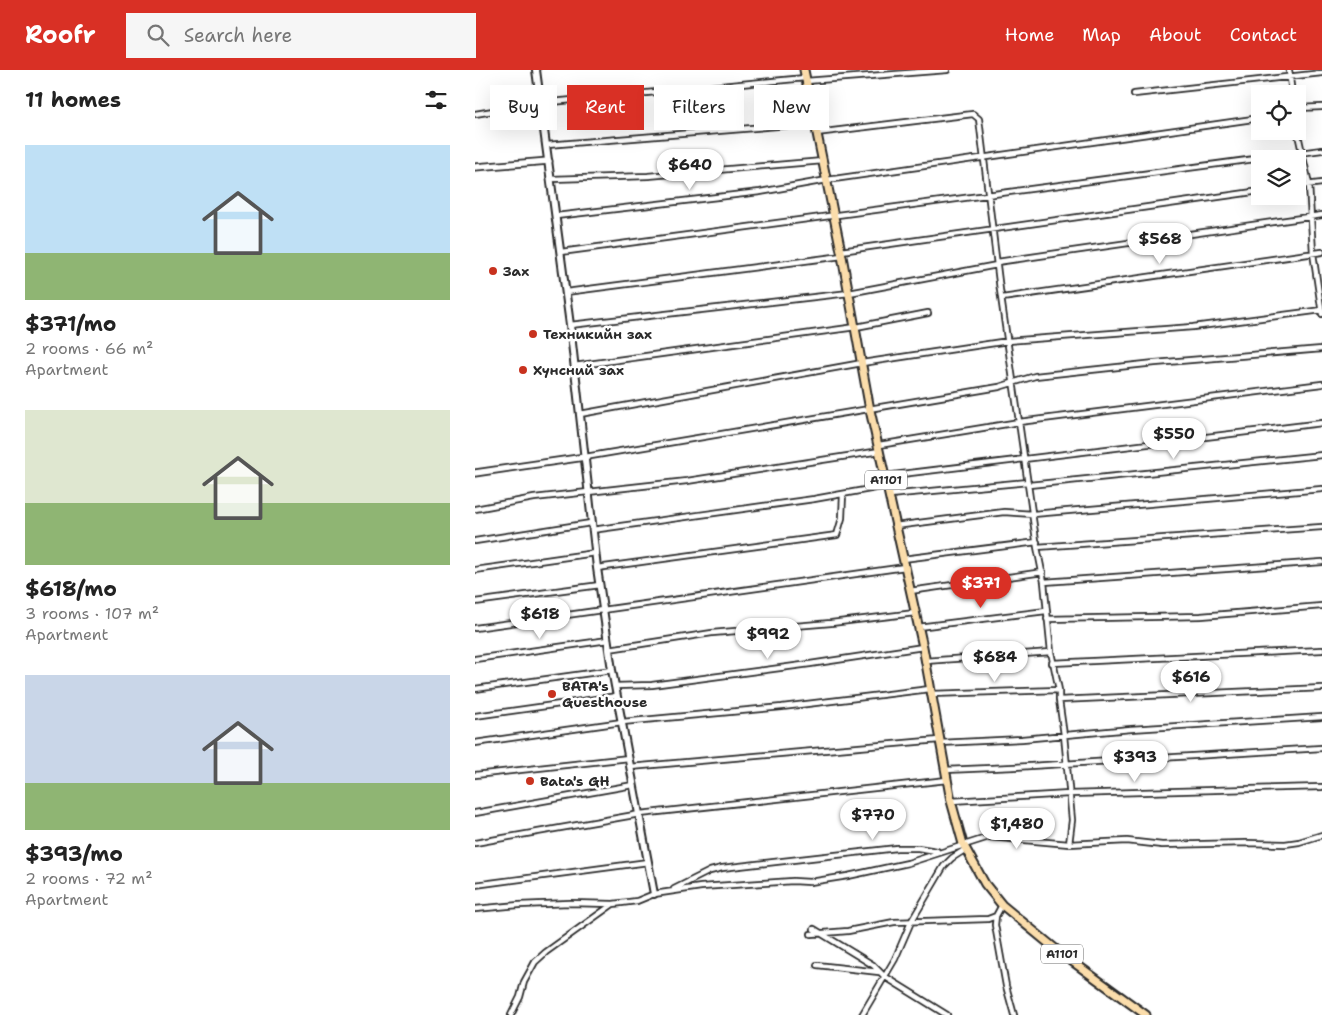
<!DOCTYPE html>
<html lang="en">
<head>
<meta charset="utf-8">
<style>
  :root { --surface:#fff; --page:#f6f6f6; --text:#222; --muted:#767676; --accent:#d93025 }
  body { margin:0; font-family:"Shantell Sans",sans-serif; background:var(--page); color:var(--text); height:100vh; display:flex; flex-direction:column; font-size:19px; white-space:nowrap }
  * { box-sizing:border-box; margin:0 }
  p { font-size:16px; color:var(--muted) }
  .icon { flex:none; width:28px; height:28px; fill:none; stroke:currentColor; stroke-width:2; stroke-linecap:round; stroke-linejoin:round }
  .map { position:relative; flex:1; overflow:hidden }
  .side { display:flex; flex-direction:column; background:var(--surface); width:475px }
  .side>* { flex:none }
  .guide { position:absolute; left:15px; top:15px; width:475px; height:45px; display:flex; gap:10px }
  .buttons { position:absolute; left:776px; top:15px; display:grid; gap:10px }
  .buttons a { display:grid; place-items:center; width:55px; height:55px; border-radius:0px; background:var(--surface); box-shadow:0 5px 20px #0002; font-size:25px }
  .price { position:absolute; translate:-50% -42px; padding:0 11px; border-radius:18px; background:#fff; color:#222; font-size:16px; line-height:32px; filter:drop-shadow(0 1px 2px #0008) }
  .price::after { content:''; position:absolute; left:50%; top:30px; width:15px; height:11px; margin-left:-8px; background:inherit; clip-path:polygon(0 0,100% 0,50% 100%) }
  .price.selected { background:var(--accent); color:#fff }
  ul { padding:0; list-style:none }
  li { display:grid; align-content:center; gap:10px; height:265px; padding:0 25px }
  li span { display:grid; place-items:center; height:155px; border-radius:0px; color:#555 }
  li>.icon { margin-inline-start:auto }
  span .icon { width:90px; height:90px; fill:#fffc; stroke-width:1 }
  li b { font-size:21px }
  h2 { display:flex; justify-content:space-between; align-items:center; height:60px; padding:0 25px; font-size:21px }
  .chip { padding:0 18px; border-radius:0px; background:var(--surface); box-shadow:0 5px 20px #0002; font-size:18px; line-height:45px }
  .chip.selected { background:var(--accent); color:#fff }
  header { display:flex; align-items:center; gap:30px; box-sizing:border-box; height:70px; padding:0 25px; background:var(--accent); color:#fff }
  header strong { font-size:24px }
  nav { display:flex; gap:28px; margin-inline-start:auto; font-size:18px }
  .search { width:350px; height:45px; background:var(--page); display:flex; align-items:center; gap:12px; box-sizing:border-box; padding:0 18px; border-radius:0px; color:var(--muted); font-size:19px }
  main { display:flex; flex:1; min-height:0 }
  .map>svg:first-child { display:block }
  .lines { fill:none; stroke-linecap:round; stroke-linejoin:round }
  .minor-casing { stroke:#2b2b2b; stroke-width:8 }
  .tertiary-casing { stroke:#2b2b2b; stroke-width:9 }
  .secondary-casing { stroke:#2b2b2b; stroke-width:10 }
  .primary-casing { stroke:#2b2b2b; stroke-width:11 }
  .minor { stroke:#fff; stroke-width:4.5 }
  .tertiary { stroke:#fff; stroke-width:5.5 }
  .secondary { stroke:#fff; stroke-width:6 }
  .primary { stroke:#fbddab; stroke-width:7 }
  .poi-dot { fill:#c8321e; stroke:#fff; stroke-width:2 }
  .labels { text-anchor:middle; stroke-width:5; stroke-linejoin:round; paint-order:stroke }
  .shield { fill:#fff; stroke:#6b6b6b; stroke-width:1 }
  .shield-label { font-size:12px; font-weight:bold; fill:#2b2b2b }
  .poi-label { font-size:14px; font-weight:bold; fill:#2b2b2b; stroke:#fff; text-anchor:start }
</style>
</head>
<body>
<header>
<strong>Roofr</strong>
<div class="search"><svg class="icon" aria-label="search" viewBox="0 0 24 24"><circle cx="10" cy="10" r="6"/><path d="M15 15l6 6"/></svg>Search here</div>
<nav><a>Home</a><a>Map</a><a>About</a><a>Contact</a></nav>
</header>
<main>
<section class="side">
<h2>11 homes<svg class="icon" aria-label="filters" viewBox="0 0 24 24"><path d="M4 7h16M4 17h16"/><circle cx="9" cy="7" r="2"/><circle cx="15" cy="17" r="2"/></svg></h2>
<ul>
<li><span style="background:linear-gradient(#bfe0f5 70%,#8fb573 0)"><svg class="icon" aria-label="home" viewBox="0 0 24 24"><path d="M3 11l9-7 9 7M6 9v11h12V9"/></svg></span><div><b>$371/mo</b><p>2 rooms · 66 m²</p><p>Apartment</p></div></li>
<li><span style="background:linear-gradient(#dfe7d0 60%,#8fb573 0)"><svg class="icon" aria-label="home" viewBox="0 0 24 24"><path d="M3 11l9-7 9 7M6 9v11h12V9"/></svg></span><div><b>$618/mo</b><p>3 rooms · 107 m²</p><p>Apartment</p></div></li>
<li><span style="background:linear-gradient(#c9d6e8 70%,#8fb573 0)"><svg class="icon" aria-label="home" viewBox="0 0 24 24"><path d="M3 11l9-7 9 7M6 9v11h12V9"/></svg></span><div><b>$393/mo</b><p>2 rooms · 72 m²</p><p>Apartment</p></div></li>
</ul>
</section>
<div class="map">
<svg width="847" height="945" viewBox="0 0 847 945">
  <rect width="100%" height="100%" fill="#fff"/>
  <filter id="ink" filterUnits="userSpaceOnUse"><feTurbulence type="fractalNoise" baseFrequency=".02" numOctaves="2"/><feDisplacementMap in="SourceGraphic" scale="10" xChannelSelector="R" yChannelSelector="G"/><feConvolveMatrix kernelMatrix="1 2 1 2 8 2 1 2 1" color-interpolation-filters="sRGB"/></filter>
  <g filter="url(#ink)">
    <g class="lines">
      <defs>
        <path id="minor" d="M814,0L817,24
          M331,11L472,0
          M659,24L847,3
          M822,38L847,37
          M0,44L66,33L330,8
          M822,60L834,114L838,183L847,244
          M341,63L498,44L504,49L525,220L562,477L569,512L576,582L584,620V630L589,665L597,750L594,774
          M72,75L339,53
          M76,109L173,106L348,91
          M822,116L847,113
          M81,146L285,122L352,110L785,48
          M366,181L785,121
          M86,182L847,80
          M522,192L847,145
          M91,222L367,186
          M527,228L847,182
          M95,255L374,223L522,195
          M99,296L381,257L453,243
          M105,344L387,293L533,271L718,257L847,240
          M404,375L544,352L847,314
          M110,387L524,317L560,306L680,293L847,279
          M410,406L847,353
          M554,415L847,385
          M414,425L553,412
          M0,439L59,428L212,411L405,381
          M420,456L529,442L558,444L847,419
          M117,460L339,429L412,416
          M0,471L116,453
          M562,477L847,457
          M428,489L562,472
          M122,498L362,465L367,448L368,424
          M0,500L120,483
          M569,512L847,492
          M435,521L568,502
          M0,532L125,515
          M572,549L726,546L847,536
          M443,557L571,541
          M0,558L430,497
          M134,579L237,563L356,553L440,543
          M0,589L133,570
          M450,591L576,582
          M577,593L847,580
          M140,616L177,615L335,594L448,577
          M0,619L137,600
          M456,624L584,620
          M584,630L847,618
          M0,646L142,626
          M0,673L147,652L307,637L455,619
          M465,673L547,669L656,659L847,647
          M155,697L464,670
          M470,700L539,697L847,678
          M0,705L154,688
          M476,731L594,724L847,717
          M0,743L158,715
          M0,773L165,744L472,710
          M0,815L173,792
          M199,819L235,801L247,798L422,778H443L462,781
          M527,835L521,846L520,855L531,916L539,945
          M0,839L44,835L95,833L138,834
          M339,859L398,895L409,906L472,945
          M336,864L373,861L419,852L513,849L521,846
          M342,895L404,902
          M36,945L45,927L49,912L60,892L71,882L138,834L162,831L179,824L226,817L318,811L335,812L373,806L433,793L514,767L594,774L652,771L687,775L771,773L810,774L824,772L847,765
          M387,945L420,889L436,852L469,796L477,788L491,779"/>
        <path id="tertiary" d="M0,97L74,91
          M0,403L110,387"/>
        <path id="secondary" d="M61,0L95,255L122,498L137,600L179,824"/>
        <path id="primary" d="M329,0L367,186L395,340L448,577L476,731L488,774L510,814L527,835L583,881L671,945"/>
      </defs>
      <use href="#minor" class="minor-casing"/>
      <use href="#tertiary" class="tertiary-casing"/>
      <use href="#secondary" class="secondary-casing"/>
      <use href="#primary" class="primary-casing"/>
      <use href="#minor" class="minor"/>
      <use href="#tertiary" class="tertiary"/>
      <use href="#secondary" class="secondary"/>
      <use href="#primary" class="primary"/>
    </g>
  </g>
  <g class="poi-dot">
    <circle cx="18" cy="201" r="5"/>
    <circle cx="58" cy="264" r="5"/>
    <circle cx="48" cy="300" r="5"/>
    <circle cx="77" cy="624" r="5"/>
    <circle cx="55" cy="711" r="5"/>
  </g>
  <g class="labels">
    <g class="shield">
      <rect x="390" y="400.5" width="42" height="19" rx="4"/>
      <rect x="566" y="874.5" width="42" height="19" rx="4"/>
    </g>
    <g class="shield-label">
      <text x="411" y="414">A1101</text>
      <text x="587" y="888">A1101</text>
    </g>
    <g class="poi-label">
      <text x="28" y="206">Зах</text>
      <text x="68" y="269">Техникийн зах</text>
      <text x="58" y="305">Хүнсний зах</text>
      <text x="87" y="621">BATA's<tspan x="87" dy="16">Guesthouse</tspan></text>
      <text x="65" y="716">Bata's GH</text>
    </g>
  </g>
</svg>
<div class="buttons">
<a><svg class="icon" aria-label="locate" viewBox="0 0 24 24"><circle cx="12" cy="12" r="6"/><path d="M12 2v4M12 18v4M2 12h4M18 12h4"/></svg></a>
<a><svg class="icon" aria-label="layers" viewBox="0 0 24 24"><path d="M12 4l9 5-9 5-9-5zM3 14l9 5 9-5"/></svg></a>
</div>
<b class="price" style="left:215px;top:121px">$640</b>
<b class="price" style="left:685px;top:195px">$568</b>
<b class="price" style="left:699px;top:390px">$550</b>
<b class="price selected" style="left:506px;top:539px">$371</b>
<b class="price" style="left:65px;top:570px">$618</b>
<b class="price" style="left:293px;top:590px">$992</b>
<b class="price" style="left:520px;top:613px">$684</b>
<b class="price" style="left:716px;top:633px">$616</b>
<b class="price" style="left:660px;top:713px">$393</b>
<b class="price" style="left:398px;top:771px">$770</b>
<b class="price" style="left:542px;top:780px">$1,480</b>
<div class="guide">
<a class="chip">Buy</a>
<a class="chip selected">Rent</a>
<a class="chip">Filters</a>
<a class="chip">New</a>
</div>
</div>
</main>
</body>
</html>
